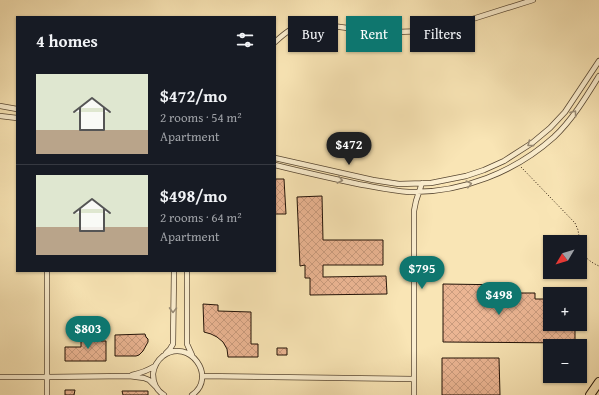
<!DOCTYPE html>
<html lang="en">
<head>
<meta charset="utf-8">
<style>
  :root { --surface:#171b24; --page:#20242c; --text:#f1f3f6; --muted:#9ea1a6; --line:#363941; --accent:#0f766e }
  body { margin:0; font-family:"Gentium Book Plus",serif; background:var(--page); color:var(--text); height:100vh; display:flex; flex-direction:column; font-size:15px; white-space:nowrap }
  * { box-sizing:border-box; margin:0 }
  p { font-size:13px; color:var(--muted) }
  .icon { flex:none; width:22px; height:22px; fill:none; stroke:currentColor; stroke-width:2; stroke-linecap:round; stroke-linejoin:round }
  .map { position:relative; flex:1; overflow:hidden }
  .details { position:absolute; left:16px; top:16px; width:260px; height:256px; display:flex; flex-direction:column; background:var(--surface); border-radius:0px; box-shadow:0 1px 3px #0004 }
  .details>* { flex:none }
  .guide { position:absolute; left:288px; top:16px; width:251px; height:36px; display:flex; gap:8px }
  .needle { width:26px; rotate:232deg }
  .fabs { position:absolute; left:543px; top:235px; display:grid; gap:8px }
  .fabs a { display:grid; place-items:center; width:44px; height:44px; border-radius:0px; background:var(--surface); box-shadow:0 1px 3px #0004; font-size:20px }
  .price { position:absolute; translate:-50% -34px; padding:0 9px; border-radius:14px; background:var(--accent); color:#fff; font-size:13px; line-height:26px; filter:drop-shadow(0 1px 2px #0008) }
  .price::after { content:''; position:absolute; left:50%; top:24px; width:12px; height:9px; margin-left:-6px; background:inherit; clip-path:polygon(0 0,100% 0,50% 100%) }
  .price.selected { background:#222; color:#fff }
  ul { padding:0; list-style:none }
  li { display:flex; align-items:center; gap:12px; height:100px; padding:0 20px }
  li+li { border-top:1px solid var(--line) }
  li span { display:grid; place-items:center; flex:none; width:112px; height:80px; border-radius:0px; color:#555 }
  li>.icon { margin-inline-start:auto }
  span .icon { width:48px; height:48px; fill:#fffc; stroke-width:1 }
  li b { font-size:17px }
  h2 { display:flex; justify-content:space-between; align-items:center; height:48px; padding:0 20px; font-size:17px }
  .chip { padding:0 14px; border-radius:0px; background:var(--surface); box-shadow:0 1px 3px #0004; font-size:14px; line-height:36px }
  .chip.selected { background:var(--accent); color:#fff }
  .map>svg:first-child { display:block }
  .building { fill:url(#building-cross-hatch); stroke:#221207 }
  .lines { fill:none; stroke-linecap:round; stroke-linejoin:round }
  .minor-casing { stroke:#584732; stroke-width:6 }
  .trunk-casing { stroke:#221207; stroke-width:10 }
  .path { stroke:#221207; stroke-width:1; stroke-dasharray:1 2; stroke-linecap:butt }
  .minor { stroke:#fbeecf; stroke-width:4.5 }
  .trunk { stroke:#f9e5b5; stroke-width:8 }
  .oneway { stroke:#998b75 }
</style>
</head>
<body>
<div class="map">
<svg width="599" height="395" viewBox="0 0 599 395">
  <defs>
    <pattern id="building-cross-hatch" width="8" height="8" patternUnits="userSpaceOnUse"><rect width="8" height="8" fill="#ebb593"/><path d="M0 0l8 8M0 8l8-8" fill="none" stroke="#c99b7d"/></pattern>
  </defs>
  <rect width="100%" height="100%" fill="#f9e5b5"/>
  <filter id="stains"><feTurbulence type="fractalNoise" baseFrequency=".005" numOctaves="4"/><feColorMatrix values="0 0 0 0 .2 0 0 0 0 .09 0 0 0 0 .02 0 0 0 .5 -.17"/></filter>
  <radialGradient id="worn" r=".72"><stop offset=".6" stop-color="#630" stop-opacity="0"/><stop offset="1" stop-color="#630" stop-opacity=".3"/></radialGradient>
  <path class="building" d="M275,179H284L286,214H275Z
    M322,196L323,240H383V265H323V277L386,276L387,294L310,295V278H305V265L300,266L297,197Z
    M443,284L512,285V293H535V299H550V324H575V343L443,342Z
    M203,304L218,305V311L251,312V344H258V357H228L227,349L223,342L217,337L211,334L204,332Z
    M81,334H101V341H106V361H65V347H81Z
    M145,334L146,337L148,339V342L143,351L139,355L136,356H115V335Z
    M277,348H287V355H277Z
    M442,358H499L500,395H442Z
    M65,390H75L74,395H65Z
    M122,391H148V395H123Z"/>
  <g class="lines">
    <defs>
      <path id="minor" d="M275,42C286,32 296,24 311,23L362,30L378,32H395L428,31L463,22L533,0
        M0,106L17,109
        M0,116L17,118
        M275,158L373,180L399,184L431,183L466,176L484,170L504,161L532,143L550,128L565,112L599,61
        M275,165C303,172 330,178 358,184C375,187 392,191 409,192C462,193 515,172 554,137C572,120 586,97 599,76
        M187,271V344L192,355
        M166,353L170,349L173,344L174,271
        M132,375C141,373 147,371 155,366
        M202,376L414,379
        M0,377H47L129,376L144,378L149,380L156,387
        M47,395V271
        M164,395C156,390 153,382 153,374C154,366 158,360 163,356C189,337 218,377 192,395
        M414,395V211L416,201L422,183"/>
      <path id="trunk" d="M590,395L599,382"/>
    </defs>
    <use href="#minor" class="minor-casing"/>
    <use href="#trunk" class="trunk-casing"/>
    <path class="path" d="M521,167L575,223L578,230L580,242
      M580,246C582,256 590,262 599,266"/>
    <use href="#minor" class="minor"/>
    <use href="#trunk" class="trunk"/>
  </g>
  <defs><path id="oneway-chevron" d="M-2-3.5L2.5 0L-2 3.5" fill="none" stroke-width="1.6" stroke-linecap="round" stroke-linejoin="round"/></defs>
  <g class="oneway">
    <use href="#oneway-chevron" transform="translate(574 113) rotate(-54)"/>
    <use href="#oneway-chevron" transform="translate(530 144) rotate(143)"/>
    <use href="#oneway-chevron" transform="translate(340 180) rotate(11)"/>
    <use href="#oneway-chevron" transform="translate(469 184) rotate(-14)"/>
    <use href="#oneway-chevron" transform="translate(173 310) rotate(91)"/>
  </g>
  <rect width="100%" height="100%" filter="url(#stains)"/>
  <rect width="100%" height="100%" fill="url(#worn)"/>
</svg>
<div class="fabs">
<a><svg class="needle" viewBox="-14 -14 28 28"><path d="M0-13l5 13h-10z" fill="#e53935"/><path d="M0 13l5-13h-10z" fill="#9ea1a6"/></svg></a>
<a>+</a>
<a>−</a>
</div>
<b class="price selected" style="left:349px;top:166px">$472</b>
<b class="price" style="left:422px;top:290px">$795</b>
<b class="price" style="left:499px;top:316px">$498</b>
<b class="price" style="left:88px;top:350px">$803</b>
<div class="guide">
<a class="chip">Buy</a>
<a class="chip selected">Rent</a>
<a class="chip">Filters</a>
</div>
<section class="details">
<h2>4 homes<svg class="icon" aria-label="filters" viewBox="0 0 24 24"><path d="M4 7h16M4 17h16"/><circle cx="9" cy="7" r="2"/><circle cx="15" cy="17" r="2"/></svg></h2>
<ul>
<li><span style="background:linear-gradient(#dfe7d0 70%,#b9a48a 0)"><svg class="icon" aria-label="home" viewBox="0 0 24 24"><path d="M3 11l9-7 9 7M6 9v11h12V9"/></svg></span><div><b>$472/mo</b><p>2 rooms · 54 m²</p><p>Apartment</p></div></li>
<li><span style="background:linear-gradient(#dfe7d0 65%,#b9a48a 0)"><svg class="icon" aria-label="home" viewBox="0 0 24 24"><path d="M3 11l9-7 9 7M6 9v11h12V9"/></svg></span><div><b>$498/mo</b><p>2 rooms · 64 m²</p><p>Apartment</p></div></li>
</ul>
</section>
</div>
</body>
</html>
